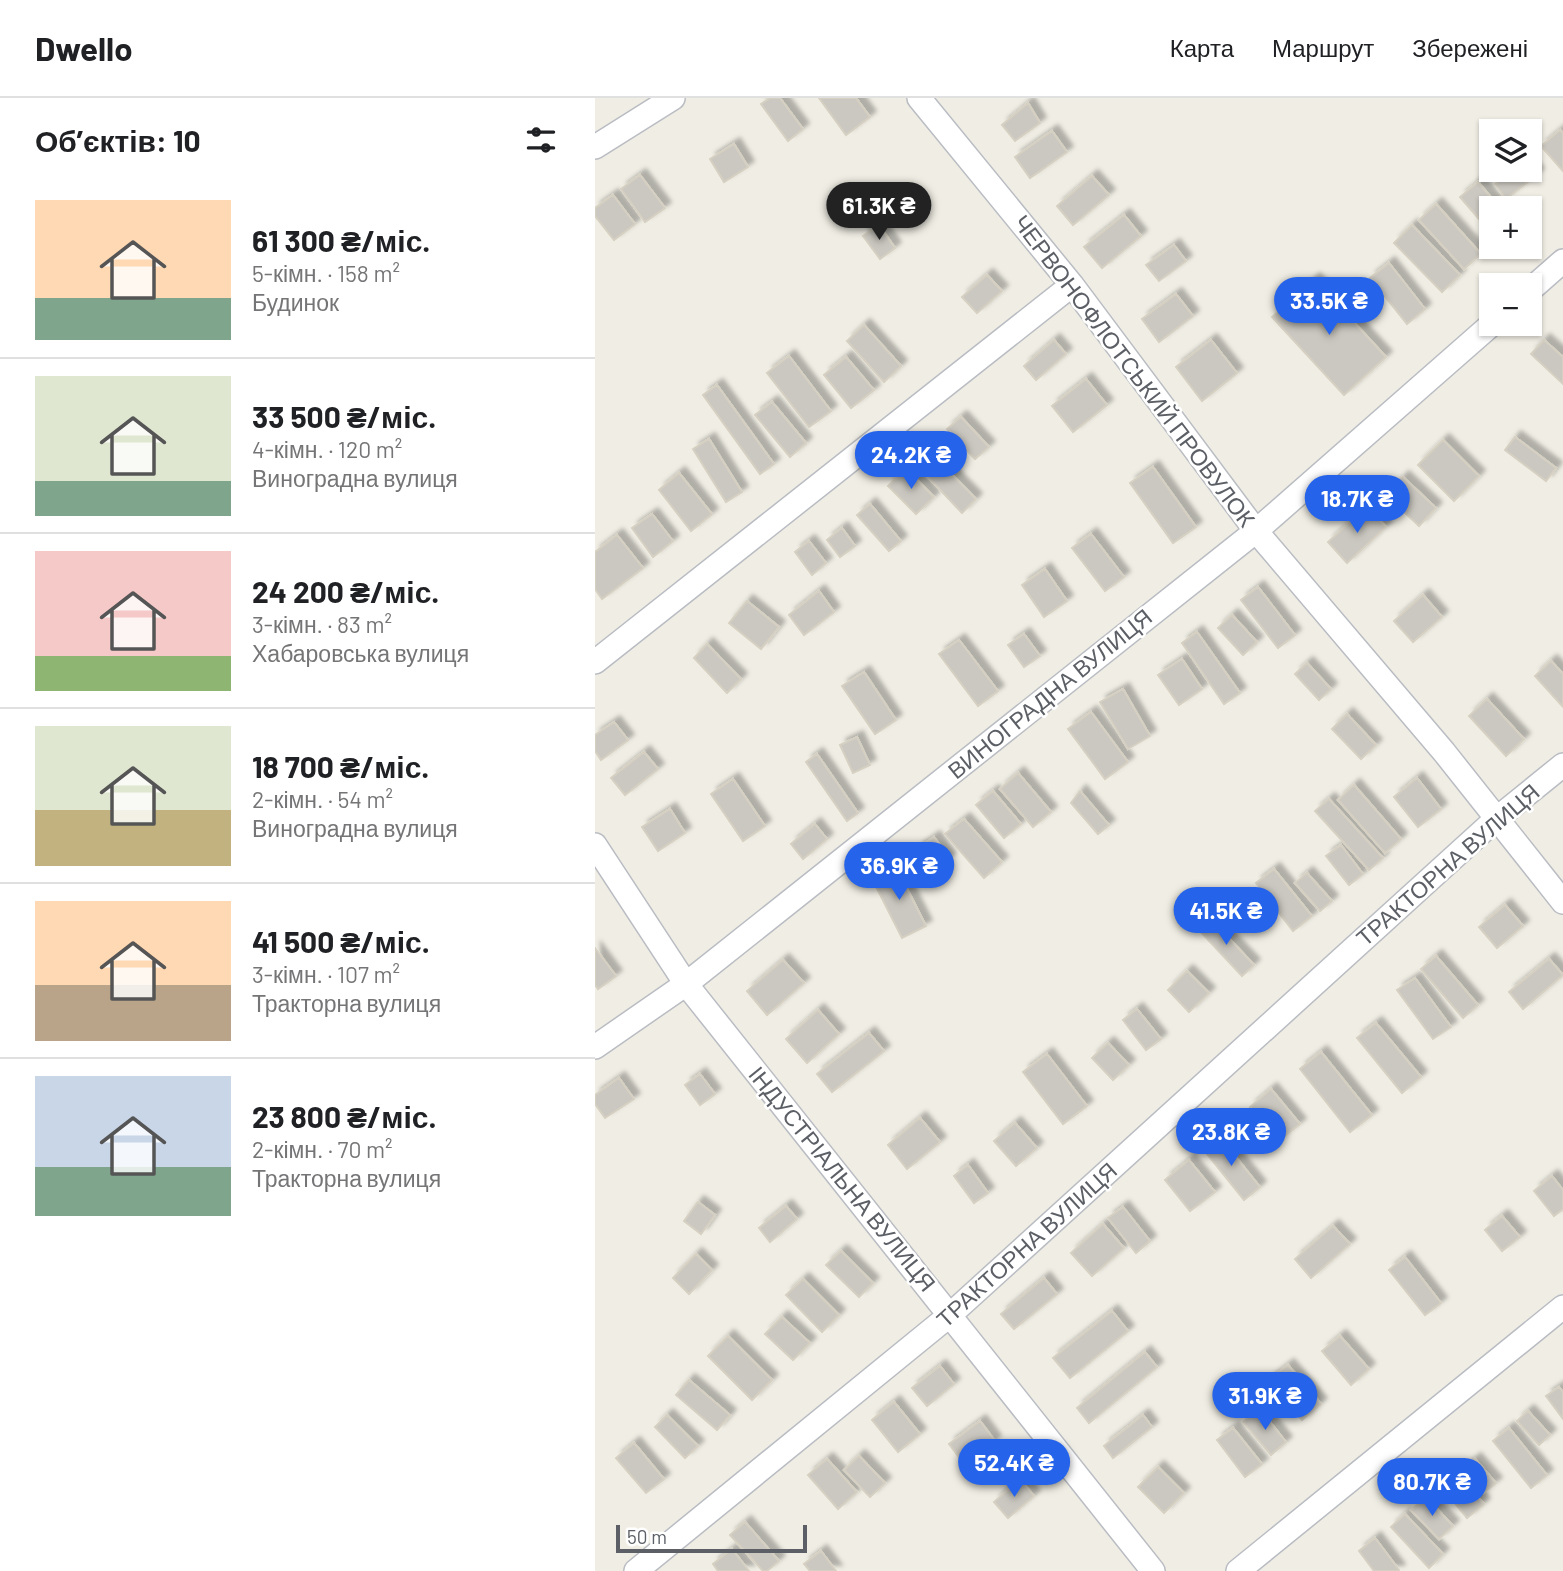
<!DOCTYPE html>
<html lang="uk">
<head>
<meta charset="utf-8">
<style>
  :root { --surface:#fff; --page:#f2f2f2; --text:#202124; --muted:#757577; --line:#e0e0e0; --accent:#2563eb }
  body { margin:0; font-family:Barlow,sans-serif; background:var(--page); color:var(--text); height:100vh; display:flex; flex-direction:column; font-size:26px; white-space:nowrap }
  * { box-sizing:border-box; margin:0 }
  p { font-size:23px; color:var(--muted) }
  .icon { flex:none; width:38px; height:38px; fill:none; stroke:currentColor; stroke-width:2; stroke-linecap:round; stroke-linejoin:round }
  .map { position:relative; flex:1; overflow:hidden }
  .panel { display:flex; flex-direction:column; background:var(--surface); width:595px }
  .panel>* { flex:none }
  .tools { position:absolute; left:884px; top:21px; display:grid; gap:14px }
  .tools a { display:grid; place-items:center; width:63px; height:63px; border-radius:0px; background:var(--surface); box-shadow:0 2px 5px #0004; font-size:35px }
  .scale { position:absolute; left:21px; bottom:18px; width:191px; box-sizing:border-box; padding-left:7px; border:4px solid #5c6066; border-top:0; font-size:19px; line-height:24px; white-space:nowrap; color:#5c6066; -webkit-text-stroke:5px #fff; paint-order:stroke }
  .price { position:absolute; translate:-50% -60px; padding:0 16px; border-radius:24px; background:var(--accent); color:#fff; font-size:23px; line-height:46px; filter:drop-shadow(0 2px 4px #0008) }
  .price::after { content:''; position:absolute; left:50%; top:42px; width:21px; height:16px; margin-left:-10px; background:inherit; clip-path:polygon(0 0,100% 0,50% 100%) }
  .price.selected { background:#222; color:#fff }
  ul { padding:0; list-style:none }
  li { display:flex; align-items:center; gap:21px; height:175px; padding:0 35px }
  li+li { border-top:2px solid var(--line) }
  li span { display:grid; place-items:center; flex:none; width:196px; height:140px; border-radius:0px; color:#555 }
  li>.icon { margin-inline-start:auto }
  span .icon { width:84px; height:84px; fill:#fffc; stroke-width:1 }
  li b { font-size:30px }
  h2 { display:flex; justify-content:space-between; align-items:center; height:84px; padding:0 35px; font-size:30px }
  header { display:flex; align-items:center; gap:42px; box-sizing:border-box; height:98px; padding:0 35px; background:var(--surface); border-bottom:2px solid var(--line) }
  header strong { font-size:33px }
  nav { display:flex; gap:38px; margin-inline-start:auto; font-size:24px }
  main { display:flex; flex:1; min-height:0 }
  .map>svg:first-child { display:block }
  .building { fill:#cbc8c1; stroke:#d6d0c2; stroke-width:2; filter:url(#shadow) }
  .lines { fill:none; stroke-linecap:round; stroke-linejoin:round }
  .street-casing { stroke:#b9bcc2; stroke-width:26 }
  .street { stroke:#fff; stroke-width:23 }
  .labels { text-anchor:middle; stroke-width:5; stroke-linejoin:round; paint-order:stroke }
  .street-label { font-size:23px; fill:#5c6066; stroke:#fff }
</style>
</head>
<body>
<header>
<strong>Dwello</strong>
<nav><a>Карта</a><a>Маршрут</a><a>Збережені</a></nav>
</header>
<main>
<section class="panel">
<h2>Об’єктів: 10<svg class="icon" aria-label="filters" viewBox="0 0 24 24"><path d="M4 7h16M4 17h16"/><circle cx="9" cy="7" r="2"/><circle cx="15" cy="17" r="2"/></svg></h2>
<ul>
<li><span style="background:linear-gradient(#ffd9b3 70%,#7fa58c 0)"><svg class="icon" aria-label="home" viewBox="0 0 24 24"><path d="M3 11l9-7 9 7M6 9v11h12V9"/></svg></span><div><b>61 300 ₴/міс.</b><p>5-кімн. · 158 m²</p><p>Будинок</p></div></li>
<li><span style="background:linear-gradient(#dfe7d0 75%,#7fa58c 0)"><svg class="icon" aria-label="home" viewBox="0 0 24 24"><path d="M3 11l9-7 9 7M6 9v11h12V9"/></svg></span><div><b>33 500 ₴/міс.</b><p>4-кімн. · 120 m²</p><p>Виноградна вулиця</p></div></li>
<li><span style="background:linear-gradient(#f6c9c9 75%,#8fb573 0)"><svg class="icon" aria-label="home" viewBox="0 0 24 24"><path d="M3 11l9-7 9 7M6 9v11h12V9"/></svg></span><div><b>24 200 ₴/міс.</b><p>3-кімн. · 83 m²</p><p>Хабаровська вулиця</p></div></li>
<li><span style="background:linear-gradient(#dfe7d0 60%,#c2b280 0)"><svg class="icon" aria-label="home" viewBox="0 0 24 24"><path d="M3 11l9-7 9 7M6 9v11h12V9"/></svg></span><div><b>18 700 ₴/міс.</b><p>2-кімн. · 54 m²</p><p>Виноградна вулиця</p></div></li>
<li><span style="background:linear-gradient(#ffd9b3 60%,#b9a48a 0)"><svg class="icon" aria-label="home" viewBox="0 0 24 24"><path d="M3 11l9-7 9 7M6 9v11h12V9"/></svg></span><div><b>41 500 ₴/міс.</b><p>3-кімн. · 107 m²</p><p>Тракторна вулиця</p></div></li>
<li><span style="background:linear-gradient(#c9d6e8 65%,#7fa58c 0)"><svg class="icon" aria-label="home" viewBox="0 0 24 24"><path d="M3 11l9-7 9 7M6 9v11h12V9"/></svg></span><div><b>23 800 ₴/міс.</b><p>2-кімн. · 70 m²</p><p>Тракторна вулиця</p></div></li>
</ul>
</section>
<div class="map">
<svg width="968" height="1473" viewBox="0 0 968 1473">
  <defs>
    <filter id="shadow"><feDropShadow dx="6" dy="-6" stdDeviation="2" flood-color="#0004"/></filter>
  </defs>
  <rect width="100%" height="100%" fill="#f0eee4"/>
  <path class="building" d="M175,0H185L208,31L193,43L166,6Z
    M224,0H261L275,19L251,37Z
    M433,5L445,25L420,43L407,27Z
    M965,32L968,35V73L946,48Z
    M457,33L472,54L435,80L420,59Z
    M139,46L153,69L129,84L115,61Z
    M934,66L943,76L911,101L900,86L918,72H934Z
    M45,77L70,110L50,124L26,91Z
    M497,78L514,97L478,127L462,108Z
    M883,84L905,110H896V135L865,99Z
    M18,97L40,126L19,142L0,118V110Z
    M841,106L886,156L869,171L824,122Z
    M529,117L546,138L507,170L489,149Z
    M284,127L300,150L285,161L268,138Z
    M817,127L865,177L847,194L799,145Z
    M579,147L591,163L564,183L551,167Z
    M794,165L830,211L812,226L775,180Z
    M392,177L407,193L382,215L367,199Z
    M719,181L791,259L749,297L677,219Z
    M581,196L598,218L564,244L547,221Z
    M269,227L306,268L289,284L252,243Z
    M459,242L471,256L441,282L429,268Z
    M616,242L642,275L607,303L581,269Z
    M949,242L968,259V286L936,256Z
    M194,258L236,313L214,329L172,275Z
    M251,259L279,292L256,310L229,277Z
    M491,281L512,307L478,334L457,308Z
    M122,287L179,366L165,376L108,297Z
    M177,304L211,345L195,359L160,317Z
    M366,319L394,349L380,361L352,331Z
    M920,339L961,370L951,383L910,352Z
    M114,341L147,394L131,404L98,351Z
    M848,342L884,378L859,403L823,367Z
    M329,348L381,401L367,415L316,361Z
    M558,369L601,429L578,445L535,385Z
    M311,371L339,399L321,416L293,388Z
    M84,375L117,416L96,433L64,392Z
    M808,379L841,410L824,428L791,397Z
    M275,406L306,443L294,453L262,417Z
    M772,409L791,429L752,465L733,444Z
    M57,416L78,443L58,459L37,430Z
    M247,430L260,448L245,459L232,442Z
    M496,436L529,479L510,493L477,450Z
    M22,437L48,470L7,501L0,491V454Z
    M214,443L231,465L217,477L200,454Z
    M450,471L472,503L449,519L427,487Z
    M663,489L700,537L683,550L646,502Z
    M224,493L239,514L209,537L194,517Z
    M828,497L847,519L818,544L799,523Z
    M152,503L184,529L166,551L134,525Z
    M637,517L662,544L648,557L623,530Z
    M602,534L645,595L629,606L587,545Z
    M429,536L445,558L429,569L413,547Z
    M364,542L403,593L383,608L344,556Z
    M112,546L146,581L132,595L99,560Z
    M587,561L607,591L584,607L563,577Z
    M956,563L968,576V609L940,578Z
    M712,565L736,591L724,602L700,576Z
    M269,574L301,622L280,636L247,588Z
    M528,591L555,638L533,651L505,604Z
    M892,601L929,641L911,658L874,618Z
    M496,614L533,664L510,681L473,631Z
    M752,616L781,647L766,661L737,631Z
    M19,624L33,642L6,662L0,653V637Z
    M262,639L275,667L258,675L245,647Z
    M49,654L63,671L30,697L16,680Z
    M222,656L263,715L252,723L211,664Z
    M423,675L456,714L438,729L405,691Z
    M822,680L846,711L823,729L799,699Z
    M138,681L170,728L148,743L116,696Z
    M759,687L806,741L790,755L743,702Z
    M398,693L426,726L409,740L381,707Z
    M485,693L514,727L503,736L476,705Z
    M734,701L788,760L774,772L720,713Z
    M75,711L90,735L63,753L47,729Z
    M369,721L407,764L389,780L350,736Z
    M220,726L232,741L208,761L196,746Z
    M339,739L355,761L337,773L322,751Z
    M746,747L768,776L754,787L731,758Z
    M300,767L331,828L307,840L276,779Z
    M679,771L717,818L698,833L661,785Z
    M712,775L737,803L725,813L700,785Z
    M910,807L928,828L902,850L884,829Z
    M615,820L659,867L647,878L603,831Z
    M0,850L21,878L3,891L0,887Z
    M841,858L883,907L868,920L826,871Z
    M954,861L968,877L928,911L914,894Z
    M188,862L209,885L172,917L152,893Z
    M592,873L614,895L594,914L573,892Z
    M820,880L856,929L838,941L802,892Z
    M542,911L566,941L551,952L528,922Z
    M223,912L244,936L212,965L191,941Z
    M781,925L826,979L807,995L762,940Z
    M274,935L289,953L237,994L222,976Z
    M513,945L534,967L518,982L497,960Z
    M726,954L777,1017L755,1034L705,971Z
    M452,956L492,1008L468,1026L428,974Z
    M105,976L120,996L105,1007L90,987Z
    M24,980L39,1001L10,1020L0,1006V997Z
    M676,991L705,1026L683,1043L655,1009Z
    M325,1020L345,1044L312,1071L293,1047Z
    M420,1025L442,1050L421,1068L399,1043Z
    M624,1038L665,1089L649,1102L608,1051Z
    M594,1062L620,1094L595,1113L570,1082Z
    M373,1067L393,1095L379,1105L359,1078Z
    M957,1078L968,1092V1111L959,1118L939,1093Z
    M103,1104L120,1117L106,1136L89,1123Z
    M191,1108L202,1121L175,1144L164,1130Z
    M528,1109L555,1143L541,1155L513,1120Z
    M907,1118L925,1139L907,1153L890,1132Z
    M508,1126L529,1150L497,1178L476,1155Z
    M738,1128L755,1146L716,1180L700,1161Z
    M246,1153L278,1185L264,1199L231,1167Z
    M101,1156L117,1172L94,1196L78,1180Z
    M810,1159L846,1205L830,1217L794,1172Z
    M449,1180L462,1196L419,1231L406,1216Z
    M208,1181L244,1217L227,1234L191,1197Z
    M517,1213L533,1233L475,1280L458,1260Z
    M187,1219L215,1245L198,1262L170,1236Z
    M133,1238L177,1282L157,1302L113,1258Z
    M745,1238L774,1271L756,1287L727,1253Z
    M550,1254L562,1269L494,1325L482,1310Z
    M693,1267L726,1306L707,1322L674,1282Z
    M345,1268L359,1286L332,1308L317,1290Z
    M94,1282L135,1317L122,1332L81,1297Z
    M964,1289L968,1294V1321L951,1298Z
    M299,1304L325,1336L303,1354L277,1322Z
    M664,1310L691,1344L676,1357L648,1324Z
    M933,1313L955,1337L944,1347L922,1323Z
    M72,1317L103,1348L90,1360L60,1329Z
    M548,1317L557,1329L518,1360L509,1348Z
    M385,1323L400,1343L369,1366L354,1346Z
    M638,1330L667,1366L650,1379L622,1342Z
    M914,1330L952,1377L936,1390L898,1343Z
    M39,1345L69,1381L51,1395L21,1360Z
    M264,1358L290,1385L275,1399L249,1372Z
    M232,1361L262,1394L243,1411L213,1377Z
    M880,1361L901,1385L888,1395L868,1371Z
    M563,1369L589,1395L569,1415L543,1389Z
    M861,1374L889,1406L872,1420L845,1387Z
    M425,1381L439,1398L413,1420L399,1404Z
    M831,1399L858,1428L844,1441L816,1412Z
    M810,1416L848,1456L834,1470L796,1429Z
    M150,1424L184,1463L172,1473H168L135,1437Z
    M780,1440L804,1472L803,1473H779L764,1453Z
    M137,1451L154,1473H123L118,1466Z
    M226,1453L241,1473H215L209,1466Z"/>
  <g class="lines">
    <defs>
      <path id="street" d="M324,0L477,187L661,433L849,654L968,804
        M0,49L78,0
        M934,193L968,163
        M0,564L477,187
        M0,747L91,886L558,1473
        M0,949L91,886L661,433L897,226
        M41,1473L355,1217L900,722L968,667
        M643,1473L968,1209"/>
    </defs>
    <use href="#street" class="street-casing"/>
    <use href="#street" class="street"/>
  </g>
  <g class="labels">
    <g class="street-label">
      <text transform="translate(539 273) rotate(53)" y="8">ЧЕРВОНОФЛОТСЬКИЙ ПРОВУЛОК</text>
      <text transform="translate(455 596) rotate(-39)" y="8">ВИНОГРАДНА ВУЛИЦЯ</text>
      <text transform="translate(853 767) rotate(-41)" y="8">ТРАКТОРНА ВУЛИЦЯ</text>
      <text transform="translate(247 1081) rotate(51)" y="8">ІНДУСТРІАЛЬНА ВУЛИЦЯ</text>
      <text transform="translate(432 1147) rotate(-42)" y="8">ТРАКТОРНА ВУЛИЦЯ</text>
    </g>
  </g>
</svg>
<div class="tools">
<a><svg class="icon" aria-label="layers" viewBox="0 0 24 24"><path d="M12 4l9 5-9 5-9-5zM3 14l9 5 9-5"/></svg></a>
<a>+</a>
<a>−</a>
</div>
<div class="scale">50 m</div>
<b class="price selected" style="left:284px;top:144px">61.3K ₴</b>
<b class="price" style="left:734px;top:239px">33.5K ₴</b>
<b class="price" style="left:316px;top:393px">24.2K ₴</b>
<b class="price" style="left:762px;top:437px">18.7K ₴</b>
<b class="price" style="left:304px;top:804px">36.9K ₴</b>
<b class="price" style="left:631px;top:849px">41.5K ₴</b>
<b class="price" style="left:636px;top:1070px">23.8K ₴</b>
<b class="price" style="left:670px;top:1334px">31.9K ₴</b>
<b class="price" style="left:419px;top:1401px">52.4K ₴</b>
<b class="price" style="left:837px;top:1420px">80.7K ₴</b>
</div>
</main>
</body>
</html>
